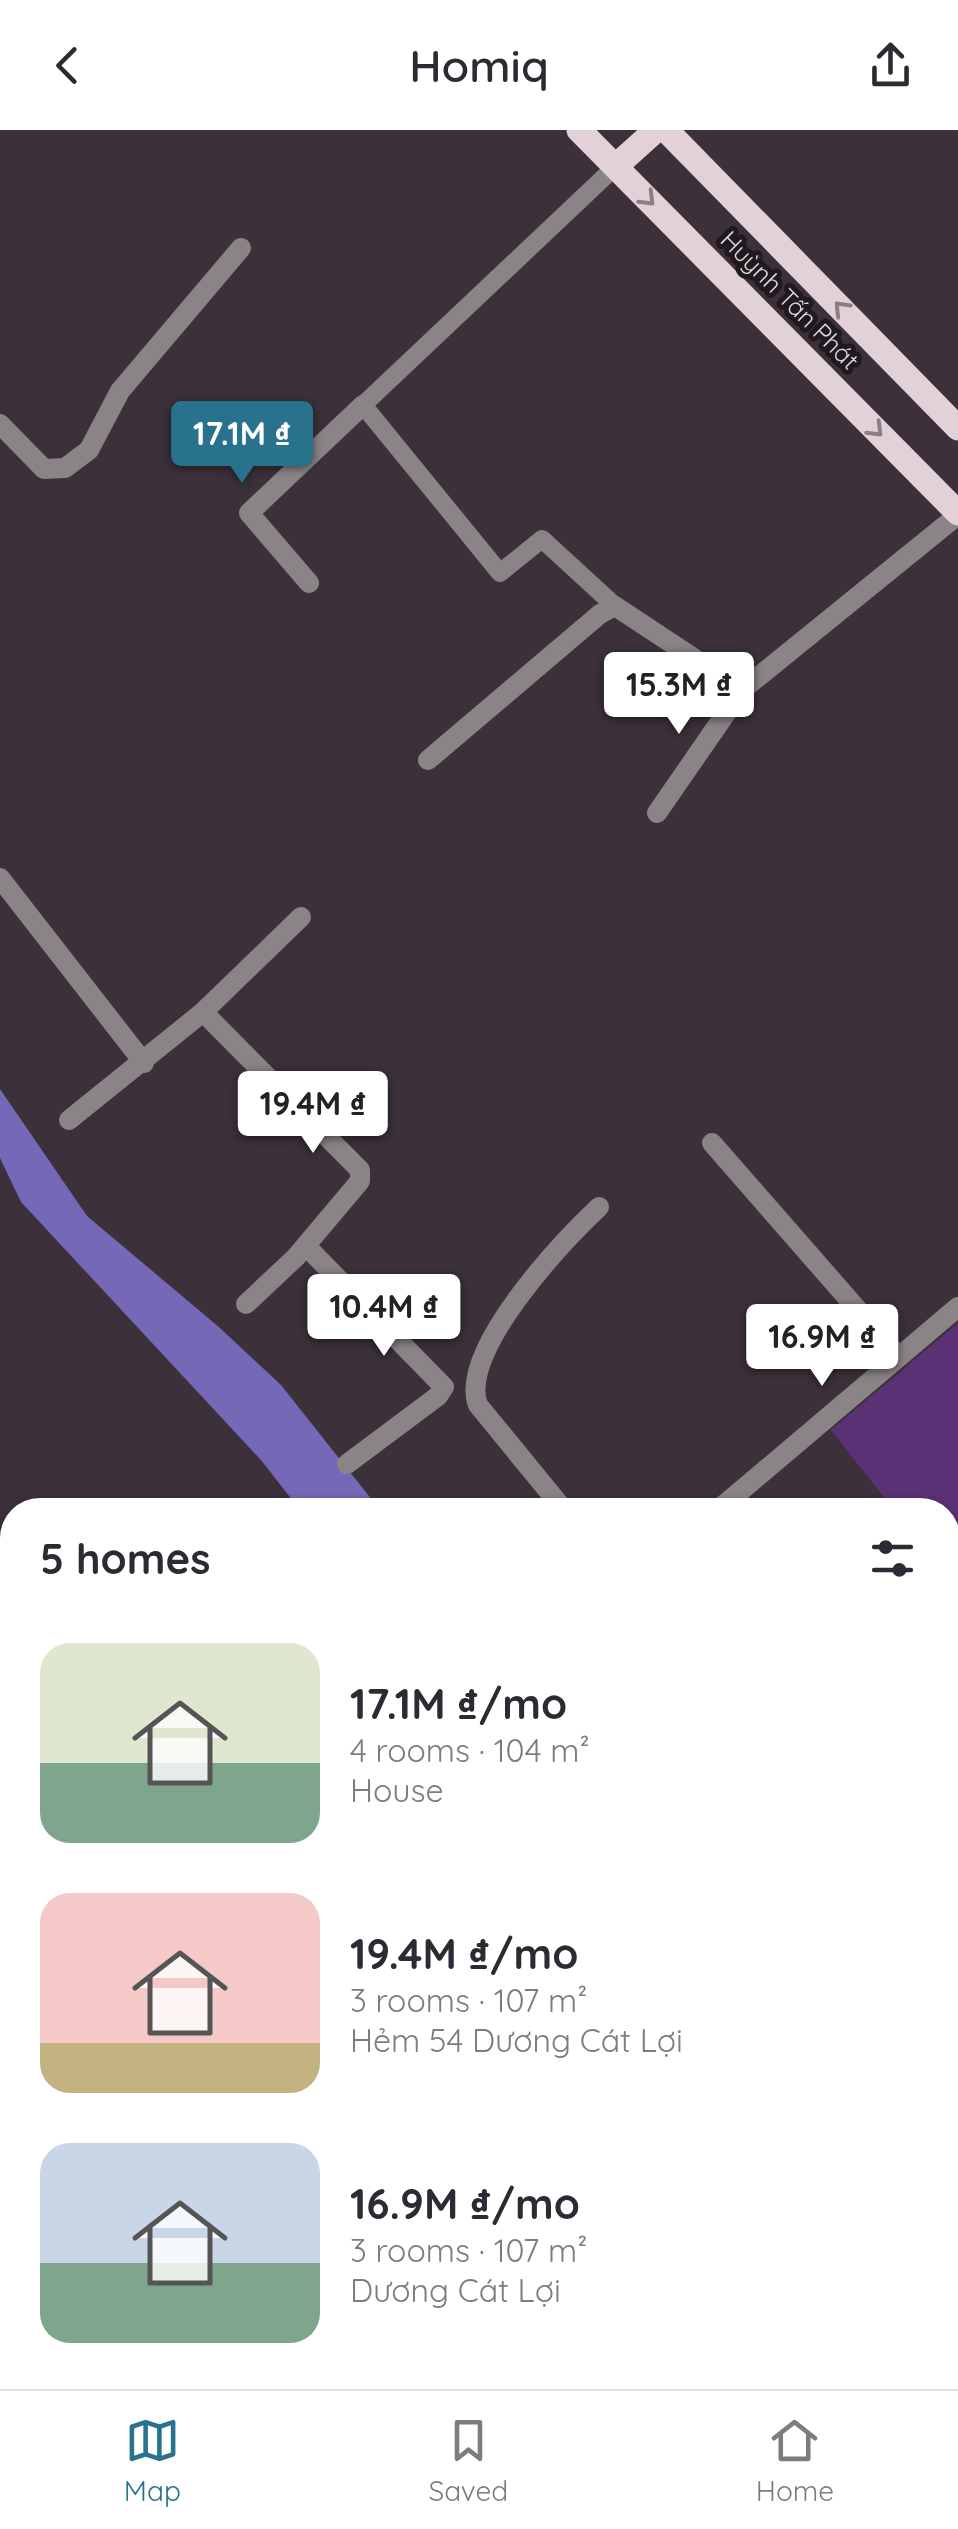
<!DOCTYPE html>
<html lang="en">
<head>
<meta charset="utf-8">
<style>
  :root { --surface:#fff; --page:#f2f2f3; --text:#2b2b33; --muted:#7c7c81; --line:#e1e1e2; --accent:#28728e }
  body { margin:0; font-family:Quicksand,sans-serif; background:var(--page); color:var(--text); height:100vh; display:flex; flex-direction:column; font-size:38px; white-space:nowrap }
  * { box-sizing:border-box; margin:0 }
  p { font-size:32px; color:var(--muted) }
  .icon { flex:none; width:55px; height:55px; fill:none; stroke:currentColor; stroke-width:2; stroke-linecap:round; stroke-linejoin:round }
  .map { position:relative; flex:1; overflow:hidden }
  .side { position:absolute; left:0px; top:1368px; width:960px; height:892px; display:flex; flex-direction:column; background:var(--surface); border-radius:40px 40px 0 0; box-shadow:0 2px 8px #0004 }
  .side>* { flex:none }
  .price { position:absolute; translate:-50% -85px; padding:0 22px; border-radius:10px; background:#fff; color:#222; font-size:32px; line-height:65px; filter:drop-shadow(0 2px 5px #0008) }
  .price::after { content:''; position:absolute; left:50%; top:60px; width:30px; height:22px; margin-left:-15px; background:inherit; clip-path:polygon(0 0,100% 0,50% 100%) }
  .price.selected { background:var(--accent); color:#fff }
  ul { padding:0; list-style:none }
  li { display:flex; align-items:center; gap:30px; height:250px; padding:0 40px }
  li span { display:grid; place-items:center; flex:none; width:280px; height:200px; border-radius:30px; color:#555 }
  li>.icon { margin-inline-start:auto }
  span .icon { width:120px; height:120px; fill:#fffc; stroke-width:1 }
  li b { font-size:42px }
  h2 { display:flex; justify-content:space-between; align-items:center; height:120px; padding:0 40px; font-size:42px }
  header { display:flex; justify-content:space-between; align-items:center; height:130px; padding:0 40px; background:var(--surface); font-size:45px; font-weight:600 }
  .tab-bar { display:flex; justify-content:space-around; align-items:center; height:140px; border-top:2px solid var(--line); background:var(--surface); font-size:28px; color:var(--muted) }
  .tab-bar a { display:grid; justify-items:center; gap:5px }
  .tab-bar .selected { color:var(--accent) }
  .map>svg:first-child { display:block }
  .water { fill:#7568b6 }
  .building { fill:#5b3175 }
  .lines { fill:none; stroke-linecap:round; stroke-linejoin:round }
  .service { stroke:#8b8486; stroke-width:18 }
  .minor { stroke:#8b8486; stroke-width:20 }
  .primary { stroke:#e2d2d8; stroke-width:25 }
  .oneway { stroke:#8b7f85 }
  .labels { text-anchor:middle; stroke-width:10; stroke-linejoin:round; paint-order:stroke }
  .street-label { font-size:25px; fill:#dfd8de; stroke:#201a1f }
</style>
</head>
<body>
<header><svg class="icon" aria-label="back" viewBox="0 0 24 24"><path d="M15 5l-7 7 7 7"/></svg>Homiq<svg class="icon" aria-label="share" viewBox="0 0 24 24"><path d="M12 15V3M7 8l5-5 5 5M5 13v7h14v-7"/></svg></header>
<div class="map">
<svg width="958" height="2259" viewBox="0 0 958 2259">
  <rect width="100%" height="100%" fill="#3c313a"/>
  <path class="water" d="M0,959L87,1086L220,1198L281,1255L380,1380H300L261,1330L21,1072L0,1028Z
    M948,1933L958,1942V2072L948,2061Z
    M958,2161V2259H804L822,2248H948V2167Z"/>
  <path class="building" d="M958,1193V1434L948,1442V1380H894L831,1300Z"/>
  <g class="lines">
    <path class="service" d="M615,476L542,409L500,443L363,275L616,36
      M0,1638L12,1652"/>
    <path class="minor" d="M0,294L44,339L65,338L89,320L120,261L241,118
      M309,453L249,383L363,275
      M428,630L600,484L615,476L742,560L958,385
      M657,683L742,560
      M0,748L144,933
      M203,882L360,1040V1051L296,1127L246,1174
      M69,990L203,882L301,787
      M712,1013L899,1227
      M306,1116L444,1257L438,1266L347,1334
      M564,1380L478,1275C458,1222 561,1113 599,1077
      M718,1380L958,1177
      M0,1447L12,1437
      M0,1665L12,1655
      M948,1686L958,1672
      M0,1976L12,1966
      M0,2223L12,2238
      M20,2248L30,2259
      M206,2249L208,2248"/>
    <path class="primary" d="M579,0L958,383
      M666,0L958,298
      M616,36L656,0"/>
  </g>
  <defs><path id="oneway-chevron" d="M-2-3.5L2.5 0L-2 3.5" fill="none" stroke-width="1.6" stroke-linecap="round" stroke-linejoin="round" transform="scale(2.5)"/></defs>
  <g class="oneway">
    <use href="#oneway-chevron" transform="translate(648 69) rotate(45)"/>
    <use href="#oneway-chevron" transform="translate(841 178) rotate(-134)"/>
    <use href="#oneway-chevron" transform="translate(876 300) rotate(45)"/>
  </g>
  <g class="labels">
    <g class="street-label">
      <text transform="translate(790 170) rotate(45)" y="9">Huỳnh Tấn Phát</text>
    </g>
  </g>
</svg>
<b class="price selected" style="left:242px;top:356px">17.1M ₫</b>
<b class="price" style="left:679px;top:607px">15.3M ₫</b>
<b class="price" style="left:313px;top:1026px">19.4M ₫</b>
<b class="price" style="left:384px;top:1229px">10.4M ₫</b>
<b class="price" style="left:822px;top:1259px">16.9M ₫</b>
<section class="side">
<h2>5 homes<svg class="icon" aria-label="filters" viewBox="0 0 24 24"><path d="M4 7h16M4 17h16"/><circle cx="9" cy="7" r="2"/><circle cx="15" cy="17" r="2"/></svg></h2>
<ul>
<li><span style="background:linear-gradient(#dfe7d0 60%,#7fa58c 0)"><svg class="icon" aria-label="home" viewBox="0 0 24 24"><path d="M3 11l9-7 9 7M6 9v11h12V9"/></svg></span><div><b>17.1M ₫/mo</b><p>4 rooms · 104 m²</p><p>House</p></div></li>
<li><span style="background:linear-gradient(#f6c9c9 75%,#c2b280 0)"><svg class="icon" aria-label="home" viewBox="0 0 24 24"><path d="M3 11l9-7 9 7M6 9v11h12V9"/></svg></span><div><b>19.4M ₫/mo</b><p>3 rooms · 107 m²</p><p>Hẻm 54 Dương Cát Lợi</p></div></li>
<li><span style="background:linear-gradient(#c9d6e8 60%,#7fa58c 0)"><svg class="icon" aria-label="home" viewBox="0 0 24 24"><path d="M3 11l9-7 9 7M6 9v11h12V9"/></svg></span><div><b>16.9M ₫/mo</b><p>3 rooms · 107 m²</p><p>Dương Cát Lợi</p></div></li>
</ul>
</section>
</div>
<nav class="tab-bar">
<a class="selected"><svg class="icon" aria-label="map" viewBox="0 0 24 24"><path d="M3 6l6-2 6 2 6-2v14l-6 2-6-2-6 2zM9 4v14M15 6v14"/></svg>Map</a>
<a><svg class="icon" aria-label="saved" viewBox="0 0 24 24"><path d="M7 4h10v16l-5-4-5 4z"/></svg>Saved</a>
<a><svg class="icon" aria-label="home" viewBox="0 0 24 24"><path d="M3 11l9-7 9 7M6 9v11h12V9"/></svg>Home</a>
</nav>
</body>
</html>
